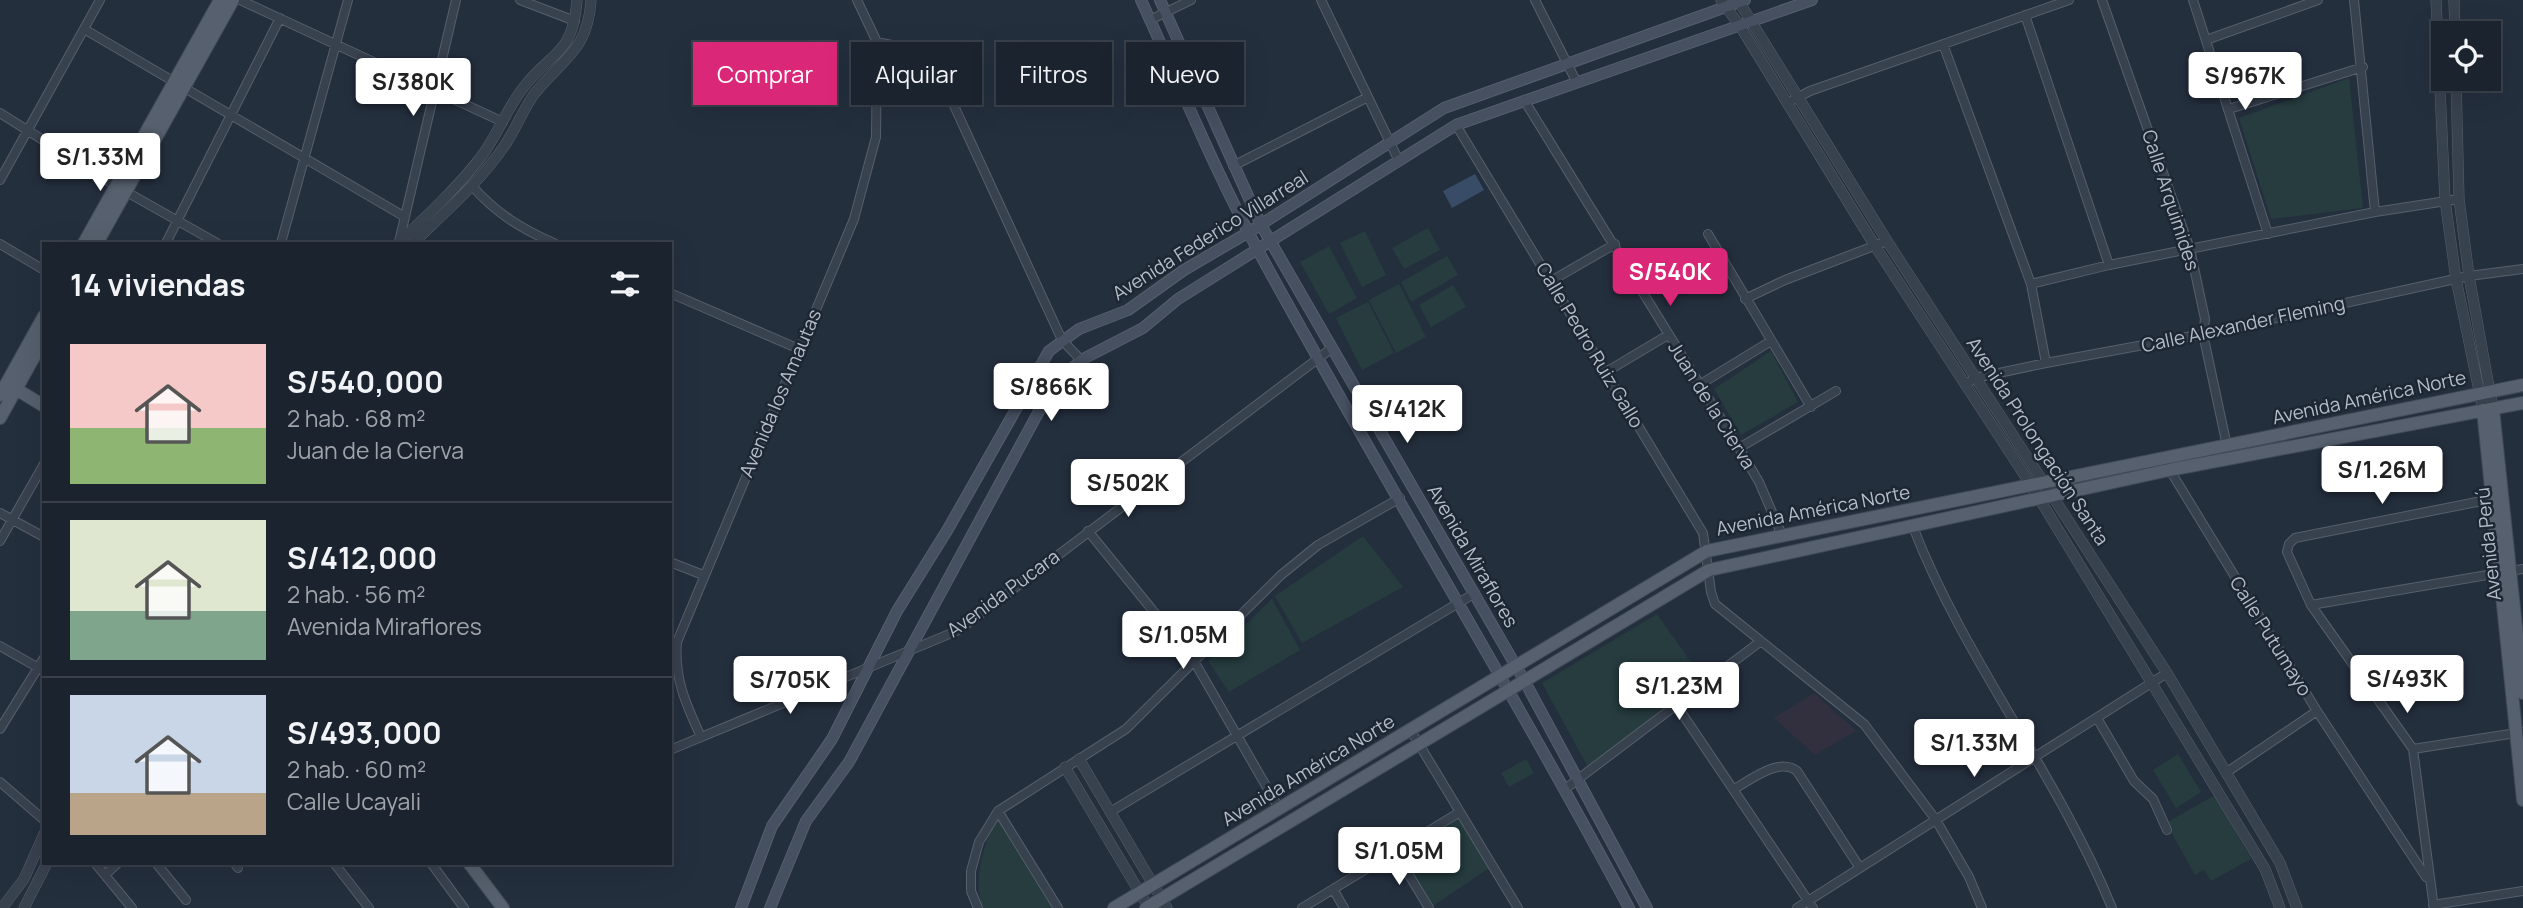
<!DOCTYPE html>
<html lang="es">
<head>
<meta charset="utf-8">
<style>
  :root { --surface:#1b232e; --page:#282f3a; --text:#f1f3f6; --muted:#a0a4aa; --line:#39404a; --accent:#db2777 }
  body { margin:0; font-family:Manrope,sans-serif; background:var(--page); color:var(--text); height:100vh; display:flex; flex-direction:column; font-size:26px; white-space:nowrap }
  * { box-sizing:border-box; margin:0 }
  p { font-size:23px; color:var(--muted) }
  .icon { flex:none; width:38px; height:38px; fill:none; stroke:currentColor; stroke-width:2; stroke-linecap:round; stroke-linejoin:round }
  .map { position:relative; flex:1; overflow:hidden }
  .side { position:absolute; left:42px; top:242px; width:630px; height:623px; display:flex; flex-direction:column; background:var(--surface); border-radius:0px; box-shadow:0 7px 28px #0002,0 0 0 2px var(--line) }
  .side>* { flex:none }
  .hud { position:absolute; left:693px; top:42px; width:665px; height:63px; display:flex; gap:14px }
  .fabs { position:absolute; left:2431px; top:21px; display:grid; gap:14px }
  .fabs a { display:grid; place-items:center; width:70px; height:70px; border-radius:0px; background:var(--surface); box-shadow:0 7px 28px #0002,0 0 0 2px var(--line); font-size:35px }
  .price { position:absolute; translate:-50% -60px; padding:0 16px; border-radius:7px; background:#fff; color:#222; font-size:23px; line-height:46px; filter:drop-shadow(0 2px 4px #0008) }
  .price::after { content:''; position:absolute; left:50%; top:42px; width:21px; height:16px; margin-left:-10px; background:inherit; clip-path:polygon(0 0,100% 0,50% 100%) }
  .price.active { background:var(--accent); color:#fff }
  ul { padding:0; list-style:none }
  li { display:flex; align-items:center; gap:21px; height:175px; padding:0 28px }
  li+li { border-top:2px solid var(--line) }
  li span { display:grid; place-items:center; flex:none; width:196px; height:140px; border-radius:0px; color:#555 }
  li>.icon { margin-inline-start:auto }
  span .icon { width:84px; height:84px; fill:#fffc; stroke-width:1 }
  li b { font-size:30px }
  h2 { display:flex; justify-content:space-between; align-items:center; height:84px; padding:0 28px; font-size:30px }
  .tag { padding:0 24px; border-radius:0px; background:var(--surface); box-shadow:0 7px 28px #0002,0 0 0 2px var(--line); font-size:24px; line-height:63px }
  .tag.active { background:var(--accent); color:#fff }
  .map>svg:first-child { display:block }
  .medical { fill:#32303f }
  .green { fill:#263c3f }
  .water { fill:#394c67 }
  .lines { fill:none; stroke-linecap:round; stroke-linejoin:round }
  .minor-casing { stroke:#565f6c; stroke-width:10 }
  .tertiary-casing { stroke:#565f6c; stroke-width:11 }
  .secondary-casing { stroke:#565f6c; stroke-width:12 }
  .primary-casing { stroke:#414a57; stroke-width:14 }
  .minor { stroke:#38414e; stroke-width:8 }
  .tertiary { stroke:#38414e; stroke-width:10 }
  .secondary { stroke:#465061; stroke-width:10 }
  .primary { stroke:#56606e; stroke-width:12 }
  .labels { text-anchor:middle; stroke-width:5; stroke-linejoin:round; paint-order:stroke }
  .street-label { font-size:19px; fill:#b4bcc9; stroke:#1d2633 }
</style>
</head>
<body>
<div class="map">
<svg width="2523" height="908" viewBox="0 0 2523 908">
  <rect width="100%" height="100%" fill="#242f3e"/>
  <path class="medical" d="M1814,693L1856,731L1815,755L1774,718Z"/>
  <path class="green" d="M2349,78L2363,208L2271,219L2239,118Z
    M1428,228L1440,250L1404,269L1392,248Z
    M1365,231L1386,275L1362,287L1340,243Z
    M1329,246L1357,298L1329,314L1300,262Z
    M1447,256L1458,275L1411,302L1401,282Z
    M1399,284L1426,337L1396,353L1369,300Z
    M1453,285L1466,307L1431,327L1419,305Z
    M1368,302L1394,353L1362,370L1336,318Z
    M1771,351L1798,402L1741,435L1714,389Z
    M1363,536L1403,587L1302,643L1275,596Z
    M1272,599L1300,650L1229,692L1208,661Z
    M1657,614L1700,675L1590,771L1542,683Z
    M2178,754L2201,792L2176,808L2153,770Z
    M1526,759L1534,773L1509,787L1501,773Z
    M2215,795L2251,859L2211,881L2204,870L2195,875L2166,823Z
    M997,816L1053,908H982C973,876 984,845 997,816Z
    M1464,816L1492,866L1433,906L1399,853Z"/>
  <path class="water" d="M1475,174L1484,190L1452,208L1443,191Z"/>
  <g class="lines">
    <defs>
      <path id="minor" d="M240,0L503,122
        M520,0L575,21
        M857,0L877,42L920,51L932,58L1062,340L1081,360
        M1321,0L1399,161
        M1535,0L1576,81
        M2102,0L2190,249L2205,319L2203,334L2227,446
        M2193,0L2268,234
        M2354,0L2375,212
        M2025,15L2109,265
        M1150,20L1191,0
        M84,29L405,217
        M2206,40L2318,0
        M1943,44L2031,284L2046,363
        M1524,100L1739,448L1759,482L1782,535
        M1787,103L1810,91L2069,0
        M2229,109L2363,67
        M0,113L116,186L217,243
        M1456,125L1703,533L1711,592L1715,604L1864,724L1936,820L1969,877L1982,908
        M1233,166L1368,97
        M0,180L100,0
        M472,186C496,213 521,229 554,243
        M1708,234L1811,407
        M399,242L456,0
        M166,243L280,18
        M281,243L348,0
        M0,244L44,270
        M1551,281L1615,244
        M2031,284L2109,265L2375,212L2459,199
        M670,293L799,349
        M1745,299L1785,280L1887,241
        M1606,372L1668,335
        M1699,385L1771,341
        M1965,385L1975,378L2046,363L2203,334L2469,276L2523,269
        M1739,448L1836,391
        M2168,467L2317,711L2426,877
        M0,513L44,537
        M1913,527C1965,661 2058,775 2112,908
        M1088,531L1194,661L1280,810
        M0,541L44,464
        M670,562L703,575
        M2311,605L2523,569
        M0,646L44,671
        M1677,706L1813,908
        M2097,718L2134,781L2153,799L2167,830
        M0,729L44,658
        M1411,731L1518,908
        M701,737C686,704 674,679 677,642L854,219L876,137L877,42
        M2413,749L2523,732
        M670,750L959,630L1332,348
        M2227,772L2317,711
        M0,782L44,820
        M1565,789L1761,641
        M1734,789C1752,779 1779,757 1797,771L1860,868
        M998,811L1058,908
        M1110,812L1475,593
        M1395,852L1429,908
        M95,863L132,908
        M156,863L186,900
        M234,863L238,868
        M334,863L369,908
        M431,863L464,908
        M105,875L118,863
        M1333,889L1344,908
        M2433,905L2523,891
        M978,908L971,891V871L979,842L998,811L1126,729L1281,575L1318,545L1400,498
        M1302,908L1460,812
        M1797,908L2167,673
        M2434,908L2413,749L2311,605L2287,552L2289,544L2295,538L2492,499"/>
      <path id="tertiary" d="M1721,0L1740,26L1875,246L2031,485L2265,869L2280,908
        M1738,0L1887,241L2167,673L2280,863L2297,908
        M2436,0L2445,200L2456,279L2483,410
        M2454,0L2455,33
        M2456,79L2459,199L2469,276L2493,409
        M398,243C427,216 456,189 481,157C497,136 506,110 523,88C551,51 573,56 577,0
        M413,243C445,212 480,182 505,145C516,129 523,109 535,93C563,58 588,51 591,0
        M1079,759L1167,908
        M1065,767L1149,908
        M2,908L24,879L44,834
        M24,908L47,863"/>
      <path id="secondary" d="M1141,0C1180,85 1215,172 1260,254C1380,474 1511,687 1629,908
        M1160,0L1261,225L1524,680L1647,908
        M741,908L772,826L832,739L897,611L948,529L1049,351L1079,329L1128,310L1184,270L1249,232L1444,108L1745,0
        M770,908L806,821L849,762L1038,413L1059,381L1081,360L1143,328L1178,299L1456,125L1812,0"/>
      <path id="primary" d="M84,243L220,0
        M97,243L233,0
        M16,389L44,406
        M0,395L44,316
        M2493,409L2523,693
        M2483,410L2523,800
        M0,418L44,339
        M469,863L503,908
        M1114,908L1707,551L2523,385
        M1146,908L1709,570L2169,470L2523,403"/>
    </defs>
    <use href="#minor" class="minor-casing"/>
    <use href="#tertiary" class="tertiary-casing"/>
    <use href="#secondary" class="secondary-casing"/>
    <use href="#primary" class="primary-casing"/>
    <use href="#minor" class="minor"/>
    <use href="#tertiary" class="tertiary"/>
    <use href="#secondary" class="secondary"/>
    <use href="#primary" class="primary"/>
  </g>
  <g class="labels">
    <g class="street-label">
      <text transform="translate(2171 200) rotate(72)" y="7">Calle Arquimides</text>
      <text transform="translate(1210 235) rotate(-32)" y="7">Avenida Federico Villarreal</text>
      <text transform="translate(2243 324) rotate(-12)" y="7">Calle Alexander Fleming</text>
      <text transform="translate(1590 345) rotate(59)" y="7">Calle Pedro Ruiz Gallo</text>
      <text transform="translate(780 393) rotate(-67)" y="7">Avenida los Amautas</text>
      <text transform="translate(2369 397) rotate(-12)" y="7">Avenida América Norte</text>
      <text transform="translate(1712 405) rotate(58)" y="7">Juan de la Cierva</text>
      <text transform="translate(2038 441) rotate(57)" y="7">Avenida Prolongación Santa</text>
      <text transform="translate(1813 510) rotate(-11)" y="7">Avenida América Norte</text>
      <text transform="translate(2488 544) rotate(-96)" y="7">Avenida Perú</text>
      <text transform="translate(1473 556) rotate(60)" y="7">Avenida Miraflores</text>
      <text transform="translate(1003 593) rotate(-36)" y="7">Avenida Pucara</text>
      <text transform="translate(2271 636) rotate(58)" y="7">Calle Putumayo</text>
      <text transform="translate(1308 770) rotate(-31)" y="7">Avenida América Norte</text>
    </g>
  </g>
</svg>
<div class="fabs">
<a><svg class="icon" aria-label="locate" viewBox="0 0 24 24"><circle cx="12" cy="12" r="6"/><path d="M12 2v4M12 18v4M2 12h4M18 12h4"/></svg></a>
</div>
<b class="price" style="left:2245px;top:112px">S/967K</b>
<b class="price" style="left:413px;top:118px">S/380K</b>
<b class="price" style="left:100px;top:193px">S/1.33M</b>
<b class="price active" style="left:1670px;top:308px">S/540K</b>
<b class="price" style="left:1051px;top:423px">S/866K</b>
<b class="price" style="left:1407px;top:445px">S/412K</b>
<b class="price" style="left:2382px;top:506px">S/1.26M</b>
<b class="price" style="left:1128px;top:519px">S/502K</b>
<b class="price" style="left:1183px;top:671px">S/1.05M</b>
<b class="price" style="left:2407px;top:715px">S/493K</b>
<b class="price" style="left:790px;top:716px">S/705K</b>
<b class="price" style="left:1679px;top:722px">S/1.23M</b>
<b class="price" style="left:1974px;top:779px">S/1.33M</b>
<b class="price" style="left:1399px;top:887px">S/1.05M</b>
<div class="hud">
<a class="tag active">Comprar</a>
<a class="tag">Alquilar</a>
<a class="tag">Filtros</a>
<a class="tag">Nuevo</a>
</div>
<section class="side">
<h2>14 viviendas<svg class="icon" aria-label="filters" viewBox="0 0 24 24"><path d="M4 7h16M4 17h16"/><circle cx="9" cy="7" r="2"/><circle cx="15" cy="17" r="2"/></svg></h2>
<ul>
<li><span style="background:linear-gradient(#f6c9c9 60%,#8fb573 0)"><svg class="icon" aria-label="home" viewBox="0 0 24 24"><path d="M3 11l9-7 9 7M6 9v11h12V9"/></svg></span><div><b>S/540,000</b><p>2 hab. · 68 m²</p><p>Juan de la Cierva</p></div></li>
<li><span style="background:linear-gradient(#dfe7d0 65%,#7fa58c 0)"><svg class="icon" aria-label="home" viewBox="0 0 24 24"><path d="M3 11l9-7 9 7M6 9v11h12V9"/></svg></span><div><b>S/412,000</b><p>2 hab. · 56 m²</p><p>Avenida Miraflores</p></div></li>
<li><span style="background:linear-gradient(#c9d6e8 70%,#b9a48a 0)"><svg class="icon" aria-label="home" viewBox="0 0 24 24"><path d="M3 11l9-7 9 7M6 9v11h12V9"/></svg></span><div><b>S/493,000</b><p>2 hab. · 60 m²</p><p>Calle Ucayali</p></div></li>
</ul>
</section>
</div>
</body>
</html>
